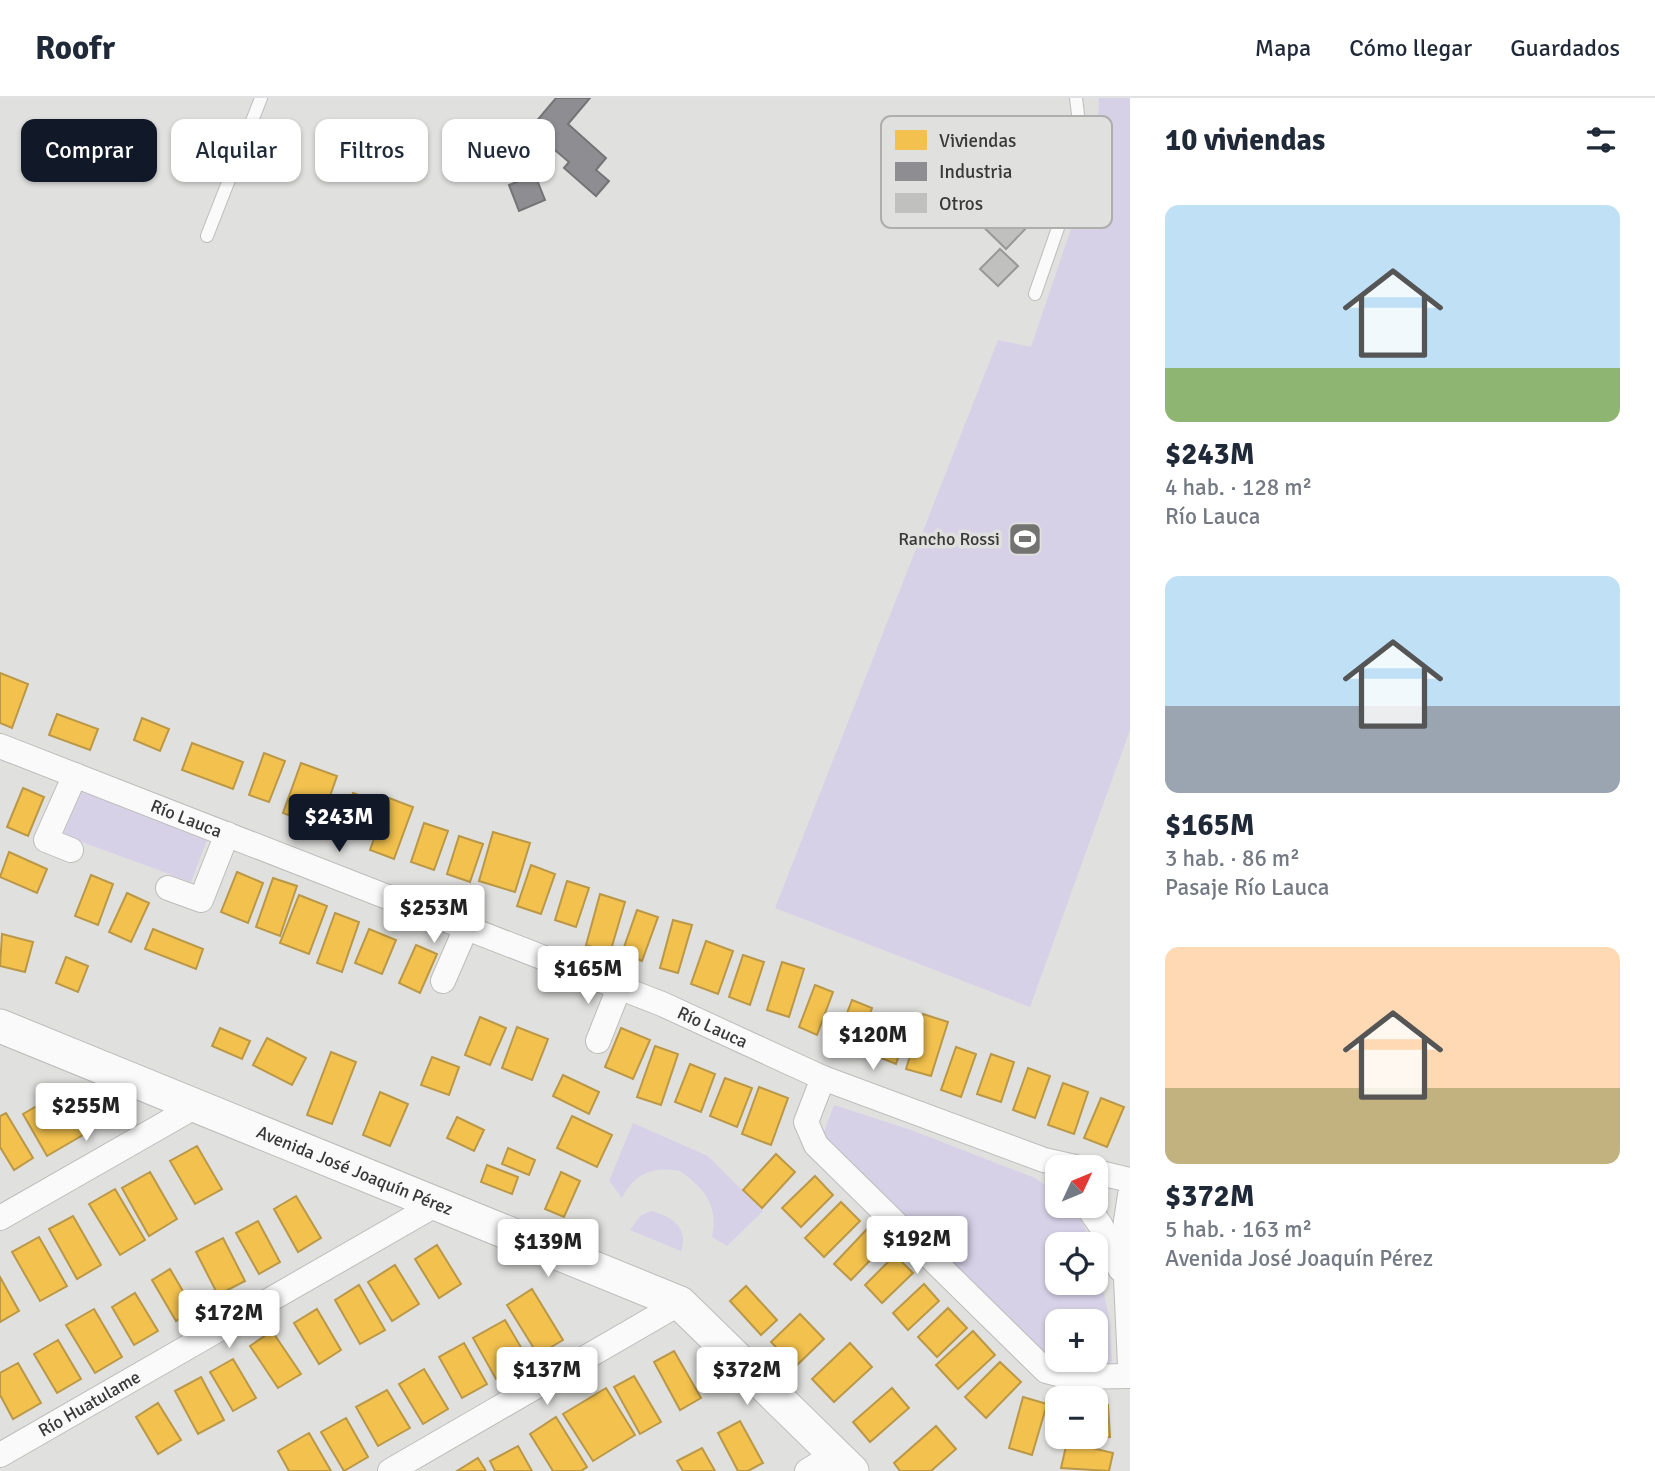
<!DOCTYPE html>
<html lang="es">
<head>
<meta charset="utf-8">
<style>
  :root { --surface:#fff; --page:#f2f2f3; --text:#1f2937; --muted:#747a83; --line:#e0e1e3; --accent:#111827 }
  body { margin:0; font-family:Signika,sans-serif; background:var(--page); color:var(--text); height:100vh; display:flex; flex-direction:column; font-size:26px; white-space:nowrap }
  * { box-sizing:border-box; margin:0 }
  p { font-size:23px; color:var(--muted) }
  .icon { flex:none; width:38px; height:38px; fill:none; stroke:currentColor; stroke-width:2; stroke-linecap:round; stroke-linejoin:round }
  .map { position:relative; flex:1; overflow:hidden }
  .sheet { display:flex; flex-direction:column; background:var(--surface); width:525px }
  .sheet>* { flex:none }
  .hud { position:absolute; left:21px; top:21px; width:665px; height:63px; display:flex; gap:14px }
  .needle { width:46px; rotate:46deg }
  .buttons { position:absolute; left:1045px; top:1057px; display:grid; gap:14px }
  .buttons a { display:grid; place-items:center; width:63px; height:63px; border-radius:14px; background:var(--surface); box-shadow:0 2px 5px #0004; font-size:35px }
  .price { position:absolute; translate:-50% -60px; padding:0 16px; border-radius:7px; background:#fff; color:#222; font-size:23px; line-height:46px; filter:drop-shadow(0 2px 4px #0008) }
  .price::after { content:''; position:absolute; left:50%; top:42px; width:21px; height:16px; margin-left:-10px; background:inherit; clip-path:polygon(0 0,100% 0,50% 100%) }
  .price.current { background:var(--accent); color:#fff }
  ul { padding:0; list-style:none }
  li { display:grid; align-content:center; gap:14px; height:371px; padding:0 35px }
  li span { display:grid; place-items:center; height:217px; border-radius:14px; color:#555 }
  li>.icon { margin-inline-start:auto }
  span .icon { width:126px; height:126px; fill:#fffc; stroke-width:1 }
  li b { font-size:30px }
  h2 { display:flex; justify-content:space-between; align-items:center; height:84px; padding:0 35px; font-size:30px }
  .chip { padding:0 24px; border-radius:14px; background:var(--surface); box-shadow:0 2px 5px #0004; font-size:24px; line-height:63px }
  .chip.current { background:var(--accent); color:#fff }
  header { display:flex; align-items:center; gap:42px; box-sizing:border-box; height:98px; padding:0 35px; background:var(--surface); border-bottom:2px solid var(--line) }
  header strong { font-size:33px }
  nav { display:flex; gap:38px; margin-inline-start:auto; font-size:24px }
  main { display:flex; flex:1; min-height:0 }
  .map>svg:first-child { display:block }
  .green { fill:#d7d1e7; fill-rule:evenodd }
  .homes { fill:#f2c14e; stroke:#ba9847; stroke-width:2 }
  .industry { fill:#8d8d92; stroke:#747477; stroke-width:2 }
  .building { fill:#c0c0bf; stroke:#989898; stroke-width:2 }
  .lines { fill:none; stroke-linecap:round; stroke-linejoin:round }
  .lane-casing { stroke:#bcbdbb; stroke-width:14 }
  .street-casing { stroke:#bcbdbb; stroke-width:26 }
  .secondary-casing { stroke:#bcbdbb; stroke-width:35 }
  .lane { stroke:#fafafa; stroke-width:12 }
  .street { stroke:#fafafa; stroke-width:24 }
  .secondary { stroke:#fafafa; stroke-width:33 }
  .labels { text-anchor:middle; stroke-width:7; stroke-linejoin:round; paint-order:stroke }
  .poi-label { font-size:18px; fill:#383938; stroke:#e0e1de; text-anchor:end }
  .street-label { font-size:18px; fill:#383938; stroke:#e0e1de }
  .key { fill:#e0e1de; stroke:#aeafac; stroke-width:2 }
  .key-label { font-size:19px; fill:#383938 }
</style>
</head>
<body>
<header>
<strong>Roofr</strong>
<nav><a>Mapa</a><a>Cómo llegar</a><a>Guardados</a></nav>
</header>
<main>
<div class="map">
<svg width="1130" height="1373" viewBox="0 0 1130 1373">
  <rect width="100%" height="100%" fill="#e0e0df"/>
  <path class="green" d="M1099,0H1130V632L1030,909L775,810L998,242L1031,249L1096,57Z
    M82,693L207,742L191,784L63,737Z
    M834,1007L911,1032L1035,1080L1057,1095V1108H1070L1082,1124L1092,1146H1057V1185H1096V1155L1109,1220L1112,1263L1109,1268L1057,1274L822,1039ZM1057,1223H1096V1262H1057Z
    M633,1025L708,1058L763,1113L727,1148L712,1139C719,1108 704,1090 680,1073C653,1068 635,1075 622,1100L609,1083Z
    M651,1113C672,1118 689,1130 681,1153L630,1132L640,1118Z"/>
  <path class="homes" d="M0,575L28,586L12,630L0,625Z
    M57,616L98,631L90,652L49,637Z
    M142,620L169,631L160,653L134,642Z
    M192,645L243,664L233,691L182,672Z
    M264,655L285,663L269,704L249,697Z
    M301,665L337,678L319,729L283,715Z
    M23,690L44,699L28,738L7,729Z
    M353,695L371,701L357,737L339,730Z
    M389,700L413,709L394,761L370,752Z
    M424,725L448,733L434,772L411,764Z
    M493,734L530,745L515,794L479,783Z
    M459,738L483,746L470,784L447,776Z
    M9,754L47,771L37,795L0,779Z
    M531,767L555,776L541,816L517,808Z
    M237,774L263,785L248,825L221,814Z
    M91,777L113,786L98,827L75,818Z
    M273,780L297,788L280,838L256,829Z
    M567,783L589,790L576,829L555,822Z
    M127,795L149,805L131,844L109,834Z
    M600,796L625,804L610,855L586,847Z
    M299,797L327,808L309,856L280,845Z
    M637,812L658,819L642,863L622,855Z
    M335,815L359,824L342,874L317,865Z
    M673,822L692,827L678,875L660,870Z
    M153,831L203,851L196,871L145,851Z
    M369,831L396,842L382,876L355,865Z
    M2,836L33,844L25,874L0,868Z
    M706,843L733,853L718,896L691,886Z
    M416,847L437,856L420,895L399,885Z
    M743,857L764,864L750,907L729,899Z
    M66,859L88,868L78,894L56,885Z
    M782,864L804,871L789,919L767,912Z
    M815,887L833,894L817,937L799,929Z
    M852,902L872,910L858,947L838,939Z
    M886,915L910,924L896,966L871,956Z
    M923,916L948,924L931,978L906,971Z
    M480,919L506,930L490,967L465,957Z
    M517,929L548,941L532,982L502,970Z
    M220,930L250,943L242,961L212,948Z
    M621,930L650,942L633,981L605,969Z
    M267,940L306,960L292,987L253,967Z
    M655,948L678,956L661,1007L637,999Z
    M956,949L976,956L961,999L941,992Z
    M331,954L356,964L332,1026L307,1017Z
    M991,956L1014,964L1001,1004L977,996Z
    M432,959L459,969L449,997L421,987Z
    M690,966L715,976L701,1014L675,1004Z
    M1028,970L1050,978L1035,1020L1013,1012Z
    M563,977L599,994L589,1016L553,998Z
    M725,980L752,990L737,1029L710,1018Z
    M1063,985L1088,994L1074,1036L1048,1027Z
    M759,989L788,1000L771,1047L742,1036Z
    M380,994L408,1006L390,1048L363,1037Z
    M59,995L83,1037L47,1058L23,1016Z
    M1101,1000L1124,1009L1107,1049L1084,1040Z
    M6,1015L33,1060L14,1072L0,1049V1018Z
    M572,1018L612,1037L597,1069L557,1050Z
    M457,1019L484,1032L474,1053L447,1040Z
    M197,1048L222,1091L195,1106L170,1063Z
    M508,1050L535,1062L529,1077L502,1066Z
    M776,1056L795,1074L762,1110L743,1092Z
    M487,1067L518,1079L512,1096L481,1084Z
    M150,1074L177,1121L149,1138L122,1090Z
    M561,1074L580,1083L564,1119L545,1111Z
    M815,1078L833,1097L801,1129L782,1110Z
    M115,1091L145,1142L120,1157L89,1106Z
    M296,1098L321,1140L298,1154L274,1111Z
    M841,1104L860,1123L824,1159L805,1140Z
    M73,1118L101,1167L77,1181L49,1131Z
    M258,1123L280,1164L259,1176L236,1135Z
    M868,1130L885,1147L851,1182L834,1166Z
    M39,1139L67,1188L40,1203L12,1154Z
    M223,1140L245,1183L218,1197L196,1154Z
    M437,1147L461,1186L439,1200L415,1161Z
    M895,1157L913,1175L882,1205L865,1187Z
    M395,1167L419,1206L392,1223L368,1184Z
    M170,1171L194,1212L176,1223L152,1182Z
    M0,1179L19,1213L0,1224Z
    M924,1186L939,1203L908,1232L893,1215Z
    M359,1187L385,1232L360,1246L335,1202Z
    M746,1188L777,1222L761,1237L730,1203Z
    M532,1191L563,1242L538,1257L507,1207Z
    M135,1195L158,1233L134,1247L112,1209Z
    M948,1210L967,1230L937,1259L918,1239Z
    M94,1211L122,1259L95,1275L66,1227Z
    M317,1211L341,1252L319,1266L294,1225Z
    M800,1216L824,1241L795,1269L771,1244Z
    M505,1222L529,1263L496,1281L473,1240Z
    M272,1233L301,1276L278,1290L250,1248Z
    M973,1233L995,1257L958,1291L936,1267Z
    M58,1242L81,1281L57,1295L34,1256Z
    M464,1245L487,1286L462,1300L439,1259Z
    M850,1245L872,1269L834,1304L812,1281Z
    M674,1253L701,1300L680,1312L654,1264Z
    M233,1261L256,1300L233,1313L210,1274Z
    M1000,1264L1021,1284L986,1320L965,1299Z
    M18,1265L41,1305L13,1321L0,1297V1275Z
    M424,1271L448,1311L423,1326L399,1286Z
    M634,1278L661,1324L640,1336L614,1289Z
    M201,1279L224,1322L198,1336L175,1293Z
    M606,1290L635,1337L593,1363L563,1316Z
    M892,1290L909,1310L870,1344L853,1324Z
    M387,1292L410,1330L378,1348L356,1309Z
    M1023,1299L1047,1306L1032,1357L1009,1350Z
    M158,1305L181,1342L158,1356L136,1319Z
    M1108,1307L1110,1339L1053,1343L1051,1311L1057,1310V1339H1096V1308Z
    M556,1319L587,1369L581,1373H553L530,1336Z
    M346,1320L368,1359L344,1373L321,1334Z
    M740,1323L763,1365L748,1373H738L718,1335Z
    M936,1328L956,1351L931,1373H900L894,1365Z
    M309,1335L331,1373H289L278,1353Z
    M1067,1344L1113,1355L1109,1373L1061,1370Z
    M518,1348L532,1373H495L490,1363Z
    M702,1350L715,1373H683L677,1363Z
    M478,1360L486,1373H457Z"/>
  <path class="industry" d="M556,0H590L568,26L606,60L596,72L609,83L596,98L564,70L569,64L530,31Z
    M535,77L545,102L519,113L509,87Z"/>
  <path class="building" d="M1030,67L1059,96L1006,151L959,105L989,74L1007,91Z
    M1000,151L1018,168L998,188L980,171Z"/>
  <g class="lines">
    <defs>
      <path id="lane" d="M207,138L261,0
        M1035,196L1083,58L1076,0"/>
      <g id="street">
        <path id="s1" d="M0,648L662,906L823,980L1044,1062L1075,1069"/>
        <path d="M71,752L46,742L75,677"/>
        <path d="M168,790L201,802L227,736"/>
        <path d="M443,883L466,830"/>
        <path d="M598,943L619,890"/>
        <path d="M823,980L806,1024L816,1047L1046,1273L1069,1279L1130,1278"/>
        <path d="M1096,1074L1130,1082"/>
        <path d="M1130,1097L1124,1136L1130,1268"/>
        <path d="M1087,1108L1101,1128L1120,1171"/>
        <path d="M0,1120L196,1008"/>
        <path id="s2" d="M0,1357L435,1107"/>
        <path d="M390,1373L680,1205"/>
        <path d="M807,1373L835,1356"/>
      </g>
      <g id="secondary">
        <path id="s3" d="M0,928L680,1205L852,1373"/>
      </g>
    </defs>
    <use href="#lane" class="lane-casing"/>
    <use href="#street" class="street-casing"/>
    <use href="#secondary" class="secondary-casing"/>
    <use href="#lane" class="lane"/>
    <use href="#street" class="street"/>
    <use href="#secondary" class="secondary"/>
  </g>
  <defs>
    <symbol id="stadium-square" viewBox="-11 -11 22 22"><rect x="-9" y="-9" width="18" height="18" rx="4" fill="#737372" stroke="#e0e1de"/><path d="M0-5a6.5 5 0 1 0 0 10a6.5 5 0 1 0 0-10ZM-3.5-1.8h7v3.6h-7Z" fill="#fff"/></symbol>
  </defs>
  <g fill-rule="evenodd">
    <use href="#stadium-square" x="1006" y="422" width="38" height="38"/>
  </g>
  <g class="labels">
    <g class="poi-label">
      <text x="1000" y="447">Rancho Rossi</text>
    </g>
    <g class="street-label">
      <text dy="6" stroke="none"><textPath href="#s1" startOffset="200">Río Lauca</textPath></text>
      <text dy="6" stroke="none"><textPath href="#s1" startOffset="766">Río Lauca</textPath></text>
      <text dy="6" stroke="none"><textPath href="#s3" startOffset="383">Avenida José Joaquín Pérez</textPath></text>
      <text dy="6" stroke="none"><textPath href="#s2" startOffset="103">Río Huatulame</textPath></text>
    </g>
  </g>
  <rect x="881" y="18" width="231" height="112" rx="10" class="key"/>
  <rect x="895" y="32" width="32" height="20" fill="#f2c14e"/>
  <rect x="895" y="64" width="32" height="19" fill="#8d8d92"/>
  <rect x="895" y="95" width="32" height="20" fill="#c0c0bf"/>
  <g class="key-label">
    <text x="939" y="49">Viviendas</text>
    <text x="939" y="80">Industria</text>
    <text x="939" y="112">Otros</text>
  </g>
</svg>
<div class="buttons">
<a><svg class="needle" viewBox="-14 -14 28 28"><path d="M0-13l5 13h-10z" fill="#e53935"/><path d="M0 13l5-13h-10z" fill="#747a83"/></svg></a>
<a><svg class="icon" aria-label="locate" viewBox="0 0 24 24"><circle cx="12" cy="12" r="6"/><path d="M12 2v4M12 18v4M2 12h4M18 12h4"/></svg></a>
<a>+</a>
<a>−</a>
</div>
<b class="price current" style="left:339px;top:756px">$243M</b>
<b class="price" style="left:434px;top:847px">$253M</b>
<b class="price" style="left:588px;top:908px">$165M</b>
<b class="price" style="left:873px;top:974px">$120M</b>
<b class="price" style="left:86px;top:1045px">$255M</b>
<b class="price" style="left:917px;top:1178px">$192M</b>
<b class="price" style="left:548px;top:1181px">$139M</b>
<b class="price" style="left:229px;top:1252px">$172M</b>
<b class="price" style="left:547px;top:1309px">$137M</b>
<b class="price" style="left:747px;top:1309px">$372M</b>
<div class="hud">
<a class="chip current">Comprar</a>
<a class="chip">Alquilar</a>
<a class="chip">Filtros</a>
<a class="chip">Nuevo</a>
</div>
</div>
<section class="sheet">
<h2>10 viviendas<svg class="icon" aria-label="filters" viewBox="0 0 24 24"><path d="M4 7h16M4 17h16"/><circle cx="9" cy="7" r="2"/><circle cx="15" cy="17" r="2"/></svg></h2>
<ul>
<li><span style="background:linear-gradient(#bfe0f5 75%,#8fb573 0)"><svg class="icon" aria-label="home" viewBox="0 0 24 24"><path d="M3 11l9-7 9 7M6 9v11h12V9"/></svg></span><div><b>$243M</b><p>4 hab. · 128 m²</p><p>Río Lauca</p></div></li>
<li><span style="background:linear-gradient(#bfe0f5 60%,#9aa5b1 0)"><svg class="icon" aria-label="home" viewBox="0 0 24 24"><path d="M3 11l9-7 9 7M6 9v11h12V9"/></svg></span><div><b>$165M</b><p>3 hab. · 86 m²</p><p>Pasaje Río Lauca</p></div></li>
<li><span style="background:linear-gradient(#ffd9b3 65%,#c2b280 0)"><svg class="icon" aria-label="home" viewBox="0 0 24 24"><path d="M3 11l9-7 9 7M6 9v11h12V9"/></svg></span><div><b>$372M</b><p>5 hab. · 163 m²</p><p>Avenida José Joaquín Pérez</p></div></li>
</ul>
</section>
</main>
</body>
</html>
